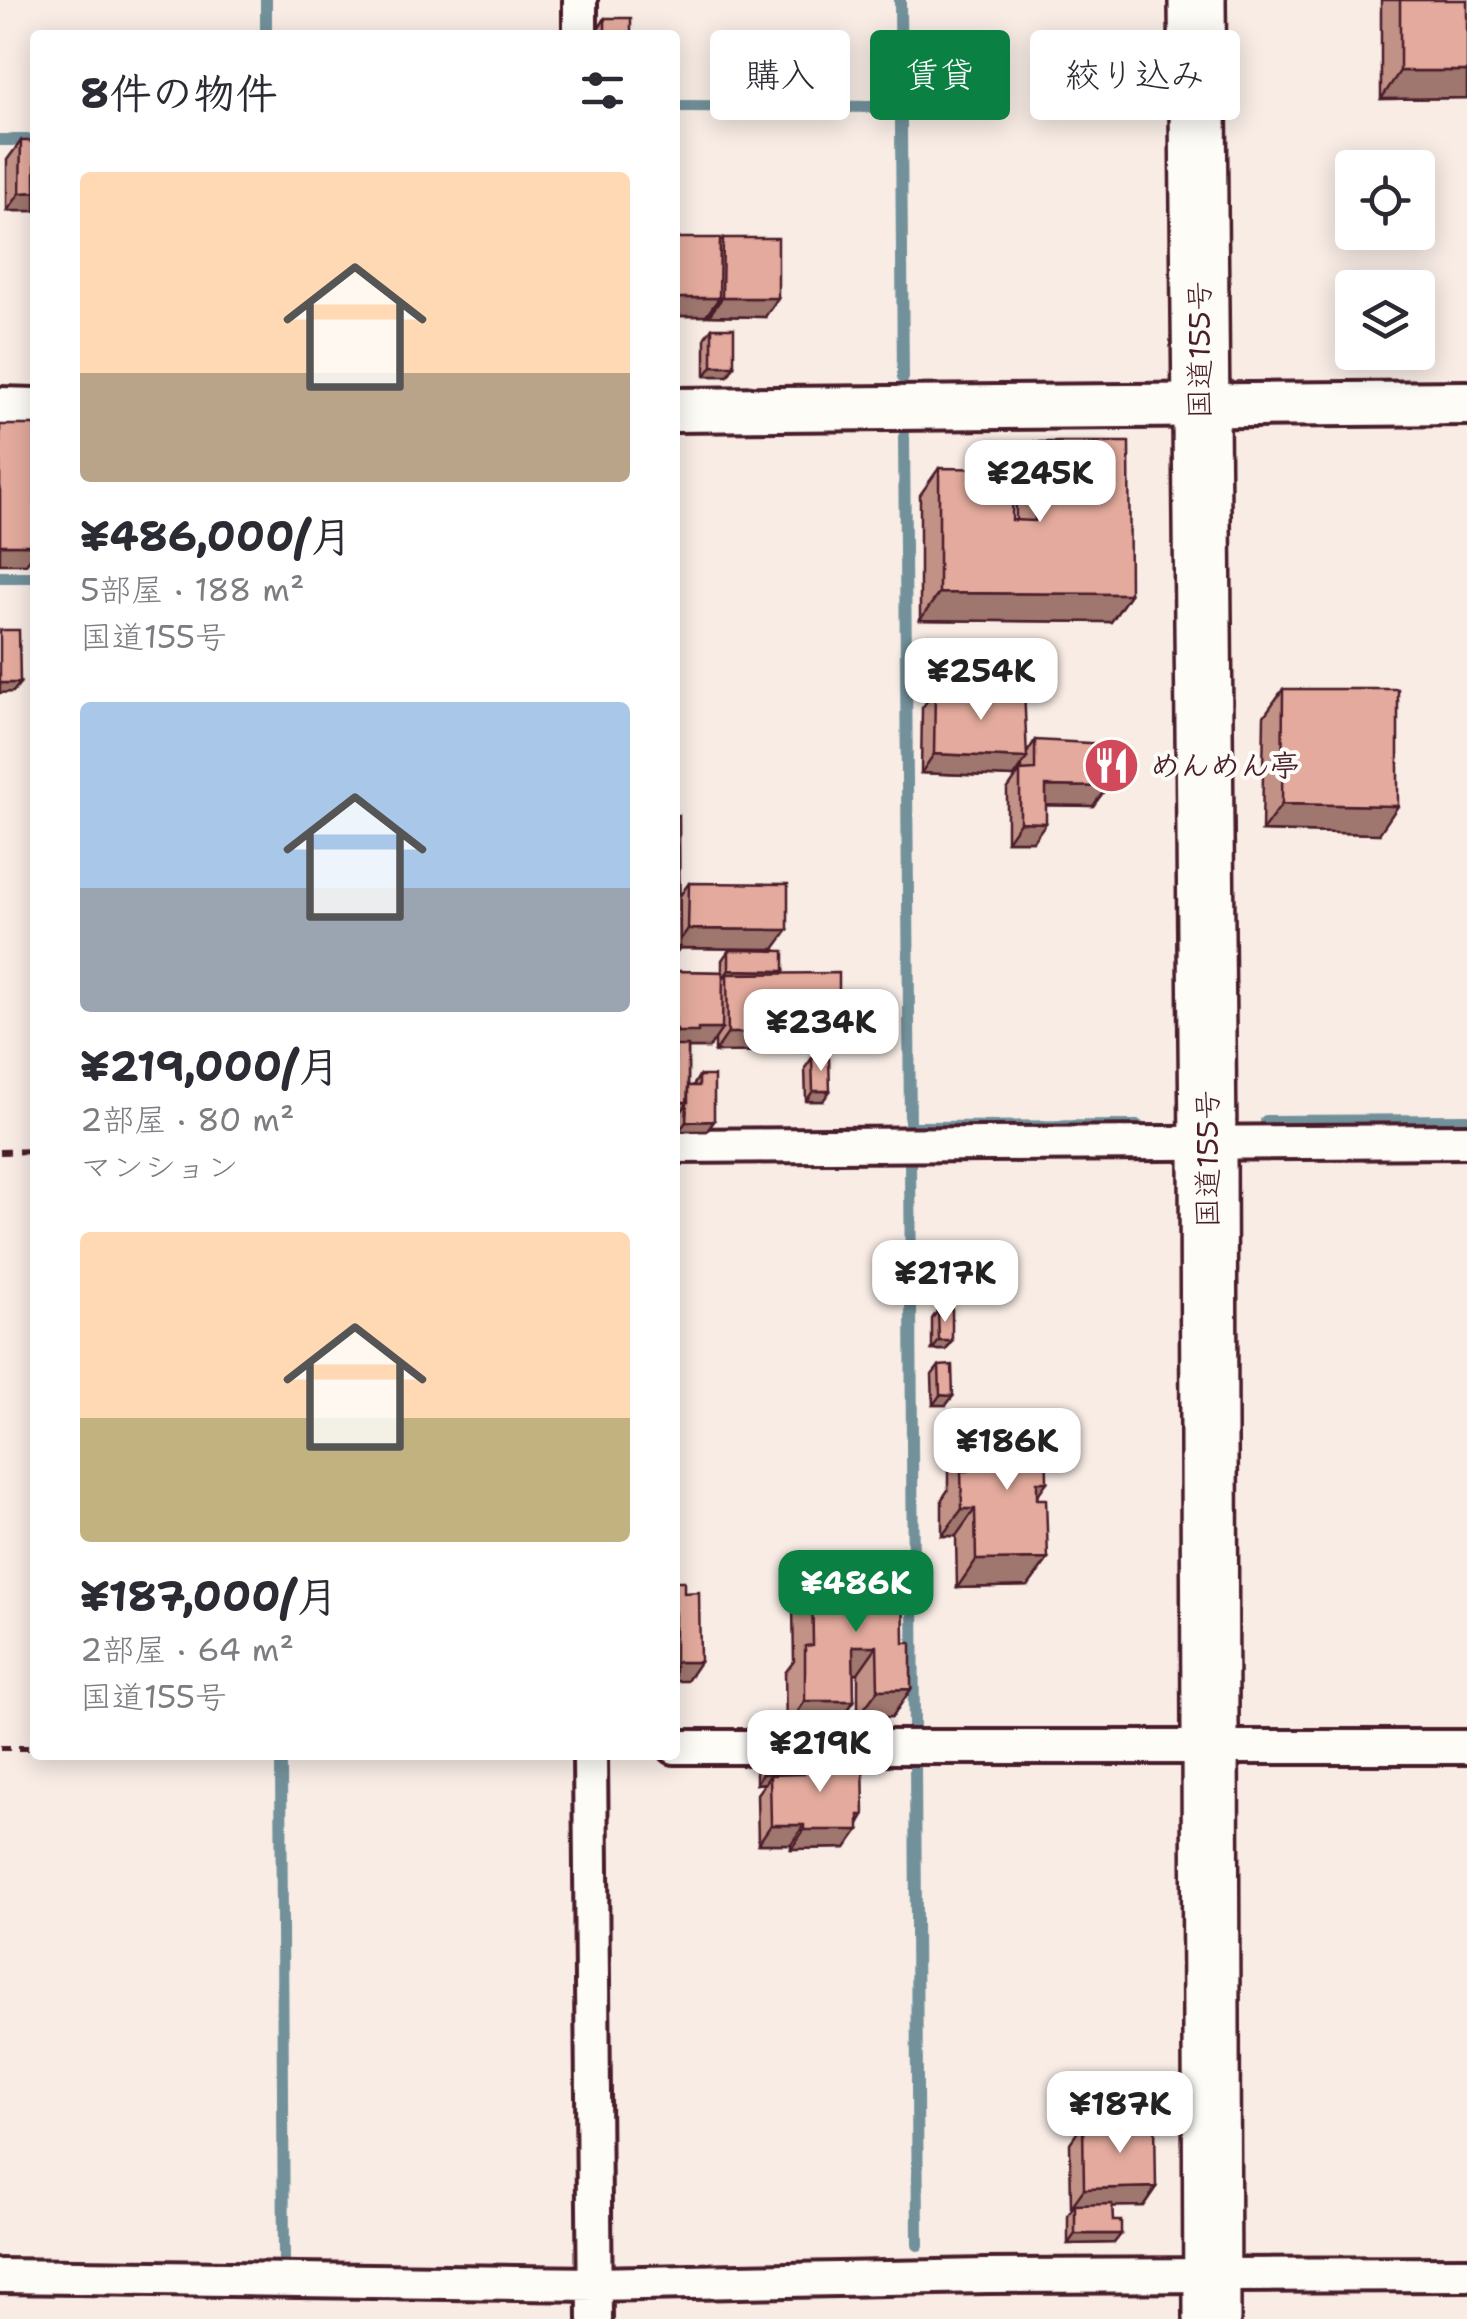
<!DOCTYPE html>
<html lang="ja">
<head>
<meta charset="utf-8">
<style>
  :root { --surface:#fff; --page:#f7f7f7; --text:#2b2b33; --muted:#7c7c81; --accent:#0b8043 }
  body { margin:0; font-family:"Shantell Sans","Klee One",sans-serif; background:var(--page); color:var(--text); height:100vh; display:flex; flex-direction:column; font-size:38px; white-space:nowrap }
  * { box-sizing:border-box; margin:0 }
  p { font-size:32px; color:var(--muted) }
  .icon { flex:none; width:55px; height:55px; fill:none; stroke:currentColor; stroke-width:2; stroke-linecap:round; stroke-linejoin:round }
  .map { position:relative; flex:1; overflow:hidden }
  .details { position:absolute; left:30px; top:30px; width:650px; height:1730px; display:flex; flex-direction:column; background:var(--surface); border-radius:10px; box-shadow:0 5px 25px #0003 }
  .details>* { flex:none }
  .top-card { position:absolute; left:710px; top:30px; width:605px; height:90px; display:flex; gap:20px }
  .controls { position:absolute; left:1335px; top:150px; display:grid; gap:20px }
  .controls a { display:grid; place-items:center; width:100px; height:100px; border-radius:10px; background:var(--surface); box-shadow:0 5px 25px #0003; font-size:50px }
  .price { position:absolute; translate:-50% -85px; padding:0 22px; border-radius:20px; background:#fff; color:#222; font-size:32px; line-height:65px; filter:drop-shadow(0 2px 5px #0008) }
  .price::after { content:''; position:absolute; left:50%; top:60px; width:30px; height:22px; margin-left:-15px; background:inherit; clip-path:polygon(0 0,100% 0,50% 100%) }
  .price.selected { background:var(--accent); color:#fff }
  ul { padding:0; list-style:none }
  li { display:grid; align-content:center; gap:20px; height:530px; padding:0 50px }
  li span { display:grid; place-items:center; height:310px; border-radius:10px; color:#555 }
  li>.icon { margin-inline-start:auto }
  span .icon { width:180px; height:180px; fill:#fffc; stroke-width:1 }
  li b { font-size:42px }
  h2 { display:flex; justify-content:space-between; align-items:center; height:120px; padding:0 50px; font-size:42px }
  .pill { padding:0 35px; border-radius:10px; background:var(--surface); box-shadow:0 5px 25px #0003; font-size:35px; line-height:90px }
  .pill.selected { background:var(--accent); color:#fff }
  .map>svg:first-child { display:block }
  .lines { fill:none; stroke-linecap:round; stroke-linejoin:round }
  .stream { stroke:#72919b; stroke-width:12 }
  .minor-casing { stroke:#4a1f2b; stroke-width:40 }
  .tertiary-casing { stroke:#4a1f2b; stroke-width:50 }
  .trunk-casing { stroke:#4a1f2b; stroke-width:62 }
  .path { stroke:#4a1f2b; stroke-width:6; stroke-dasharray:10 8; stroke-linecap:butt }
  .minor { stroke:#fdfcf7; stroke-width:32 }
  .tertiary { stroke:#fdfcf7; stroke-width:42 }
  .trunk { stroke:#fdfcf7; stroke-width:55 }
  .wall { fill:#c39287; stroke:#4a1f2b; stroke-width:2.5 }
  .shaded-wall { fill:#9f776e; stroke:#4a1f2b; stroke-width:2.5 }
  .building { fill:#e3aa9d; stroke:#4a1f2b; stroke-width:2.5 }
  .labels { text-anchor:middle; stroke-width:8; stroke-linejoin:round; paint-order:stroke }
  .street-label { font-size:30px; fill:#4a1f2b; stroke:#fdfcf7 }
  .poi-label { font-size:30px; font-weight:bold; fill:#4a1f2b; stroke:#fdfcf7; text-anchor:start }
</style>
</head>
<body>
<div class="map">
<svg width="1467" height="2319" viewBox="0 0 1467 2319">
  <rect width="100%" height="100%" fill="#f8ece5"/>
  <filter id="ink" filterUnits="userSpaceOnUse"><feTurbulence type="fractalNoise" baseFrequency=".01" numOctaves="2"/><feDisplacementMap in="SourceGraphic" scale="20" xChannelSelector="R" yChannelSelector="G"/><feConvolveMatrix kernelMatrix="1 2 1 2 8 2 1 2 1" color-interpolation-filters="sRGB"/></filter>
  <g filter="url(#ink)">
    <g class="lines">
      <path class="stream" d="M266,0V35
        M900,0L903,378
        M675,106L901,107
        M0,140H35
        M904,437L910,1127L1138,1126
        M0,577H35
        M1266,1121L1467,1120
        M910,1158L914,1732
        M915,1762L918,2245
        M281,1764L284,2260"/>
      <defs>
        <path id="minor" d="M580,0V35
          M675,1146L1467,1141
          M675,1747H1467
          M590,1755L595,2319
          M0,2276L595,2284L987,2276L1467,2274"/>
        <path id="tertiary" d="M0,409L35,410
          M675,410L1467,403"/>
        <path id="trunk" d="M1197,0L1208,1143L1212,2319"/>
      </defs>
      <use href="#minor" class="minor-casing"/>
      <use href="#tertiary" class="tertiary-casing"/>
      <use href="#trunk" class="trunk-casing"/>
      <path class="path" d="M0,1152L35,1151
        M0,1748H35"/>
      <use href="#minor" class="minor"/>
      <use href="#tertiary" class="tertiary"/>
      <use href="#trunk" class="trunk"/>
    </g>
    <path class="wall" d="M1381,0H1467V98L1381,99Z
      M605,18L631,35H598L599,28Z
      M21,141L35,211H7V160Z
      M675,238L720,242L723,238L765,317L709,316V312L706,316H675Z
      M712,328L734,366L728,376H705V337Z
      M1034,442L1130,594L1111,622L920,620V495L939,468L1012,520H1016L1015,469Z
      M1283,689L1379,834L1262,831L1264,716Z
      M935,690L1027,753L1035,740L1107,787L1093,806L1046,805L1033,841H1007V790L1020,771H1022V765L1014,777L921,773L922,708Z
      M689,883L774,949L680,948L679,897Z
      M729,950L781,974L826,1019H815L802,1051L715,1052V1040L709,1048H688V1086H693L699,1076L714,1121L707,1131H679V1115L675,1121V971L722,972V960Z
      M812,1058L823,1101H806L805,1068Z
      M938,1310L952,1341L946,1350H932V1319Z
      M939,1366L953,1396L946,1405H933L932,1375Z
      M967,1430L1037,1495L1048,1559L1028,1586L957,1588L956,1536H942V1499L948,1490V1458Z
      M839,1569L858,1578L904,1643L911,1689L892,1717H858V1673H853L854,1701L835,1728L786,1729L785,1673L794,1661L793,1606L812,1578H833Z
      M803,1757L864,1815L846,1848L791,1849V1844H758L757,1794L765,1783L756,1784V1768L763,1758L776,1775L791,1774Z
      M1083,2124L1156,2187L1143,2206H1112L1113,2221L1121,2234L1114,2243L1068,2244V2215L1073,2207H1071L1070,2143Z"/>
    <path class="shaded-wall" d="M1400,71H1467V98L1381,99Z
      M35,192V211H7L20,193Z
      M675,298H719L706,316H675Z
      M722,298H778L765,317L709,316Z
      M712,366H734L728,376H705Z
      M0,545H35V552L26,564H0Z
      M939,593L1130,594L1111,622L920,620Z
      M0,683H20L13,692L0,693Z
      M934,754L1027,758L1014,777L921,773Z
      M1046,786L1107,787L1093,806L1033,805Z
      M1282,804L1398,806L1379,834L1262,831Z
      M1020,822L1046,823L1033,841H1007Z
      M688,929L788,930L774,949L680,948L675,954V947Z
      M729,970L784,971L777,980L727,974L722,979Z
      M839,1000L826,1019L802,1020L815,1001Z
      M698,1029H722L709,1048H687L675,1051V1034L677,1032Z
      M815,1032L802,1051L715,1052L728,1033Z
      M813,1091H830L823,1101H806Z
      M675,1102H688L675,1121Z
      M714,1121L707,1131H679L686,1122Z
      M939,1341H952L946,1350H932Z
      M940,1395L953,1396L946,1405H933Z
      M1037,1482H1047L1027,1510Z
      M962,1509H975L956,1536H942Z
      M1048,1559L1028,1586L957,1588L976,1560Z
      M853,1646H877L858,1673H834Z
      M675,1662H700L687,1681H675Z
      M911,1689L892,1717H858L878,1690Z
      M805,1701H854L835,1728L786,1729Z
      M777,1773L770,1775L765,1783L756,1784L762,1774Z
      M859,1815H864L854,1830H859L846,1848L791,1849L804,1830Z
      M771,1825H804L791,1844H758Z
      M1156,2187L1143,2206L1075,2207V2205L1071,2207L1084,2189Z
      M1075,2234H1121L1114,2243L1068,2244Z"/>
    <path class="building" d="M1400,0H1467V71H1400Z
      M605,18H631V35H605Z
      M21,141H35V192L20,193Z
      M675,238H720L719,298H675Z
      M723,238H778V298H722Z
      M712,328H734V366H712Z
      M0,425H35V545H0Z
      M1034,442H1129L1130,594L939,593V468L1013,469L1012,520L1035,521Z
      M0,630H19L20,683H0Z
      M1024,689L1027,758L934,754L935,690Z
      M1283,689H1398V806L1282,804Z
      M1035,740L1106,744L1107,787L1046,786V823L1020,822V771L1035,770Z
      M675,815H679L680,947H675Z
      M689,883L788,884V930L688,929Z
      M729,950L784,951V971L729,970Z
      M675,971L723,972L722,1029H698V1032H677V1029H675Z
      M839,973V1000L815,1001V1032L728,1033L727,974Z
      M675,1046H688V1102H675Z
      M812,1058H829L830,1091H813Z
      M699,1076H714V1121L686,1122L688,1086H699Z
      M952,1309V1341H939L938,1310Z
      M952,1365L953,1396L940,1395L939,1366Z
      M967,1430H1046L1047,1482H1037V1499H1046L1048,1559L976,1560L975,1509H962L961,1471H968Z
      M839,1569L858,1570V1578L903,1577L904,1643H911V1689L878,1690L877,1646H853L854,1701H805V1646L813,1645L812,1578H839Z
      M675,1581H684V1593L699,1592L700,1662H675Z
      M863,1756L864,1815H859V1830H804V1825H771L770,1775L804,1774L803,1757Z
      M763,1758H777V1773L762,1774Z
      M1155,2122L1156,2187L1084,2189L1083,2124Z
      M1112,2204L1113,2221H1121V2234H1075V2205Z"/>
  </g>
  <defs>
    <symbol id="restaurant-disc" viewBox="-11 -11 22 22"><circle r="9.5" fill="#d1495b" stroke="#fdfcf7"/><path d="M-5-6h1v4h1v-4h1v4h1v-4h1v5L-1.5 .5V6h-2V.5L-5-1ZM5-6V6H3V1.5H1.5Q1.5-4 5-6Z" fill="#fff"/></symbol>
  </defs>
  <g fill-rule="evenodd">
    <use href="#restaurant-disc" x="1080" y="734" width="63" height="63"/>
  </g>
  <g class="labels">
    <g class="street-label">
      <text transform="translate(1200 350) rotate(-90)" y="10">国道155号</text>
      <text transform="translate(1208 1159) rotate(-90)" y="10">国道155号</text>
    </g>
    <g class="poi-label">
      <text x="1150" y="776">めんめん亭</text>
    </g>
  </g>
</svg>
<div class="controls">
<a><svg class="icon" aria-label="locate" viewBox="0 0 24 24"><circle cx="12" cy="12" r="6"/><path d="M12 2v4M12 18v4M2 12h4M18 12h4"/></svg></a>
<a><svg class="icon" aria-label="layers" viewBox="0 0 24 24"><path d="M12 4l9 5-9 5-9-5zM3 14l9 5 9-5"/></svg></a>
</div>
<b class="price" style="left:1040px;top:525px">¥245K</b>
<b class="price" style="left:981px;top:723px">¥254K</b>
<b class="price" style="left:821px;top:1074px">¥234K</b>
<b class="price" style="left:945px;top:1325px">¥217K</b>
<b class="price" style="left:1007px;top:1493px">¥186K</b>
<b class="price selected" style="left:856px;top:1635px">¥486K</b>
<b class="price" style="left:820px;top:1795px">¥219K</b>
<b class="price" style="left:1120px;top:2156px">¥187K</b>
<div class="top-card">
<a class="pill">購入</a>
<a class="pill selected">賃貸</a>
<a class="pill">絞り込み</a>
</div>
<section class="details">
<h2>8件の物件<svg class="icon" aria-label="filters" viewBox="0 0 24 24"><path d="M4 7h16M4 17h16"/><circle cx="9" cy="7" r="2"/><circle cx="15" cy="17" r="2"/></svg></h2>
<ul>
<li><span style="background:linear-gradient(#ffd9b3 65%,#b9a48a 0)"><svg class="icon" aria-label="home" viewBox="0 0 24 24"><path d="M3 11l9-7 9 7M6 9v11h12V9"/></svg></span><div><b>¥486,000/月</b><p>5部屋 · 188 m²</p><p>国道155号</p></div></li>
<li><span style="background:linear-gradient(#a9c7e8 60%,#9aa5b1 0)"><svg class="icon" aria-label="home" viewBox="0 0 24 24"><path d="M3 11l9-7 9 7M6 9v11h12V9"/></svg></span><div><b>¥219,000/月</b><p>2部屋 · 80 m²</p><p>マンション</p></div></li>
<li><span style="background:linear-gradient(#ffd9b3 60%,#c2b280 0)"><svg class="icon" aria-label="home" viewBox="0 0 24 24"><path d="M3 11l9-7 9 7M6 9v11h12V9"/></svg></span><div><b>¥187,000/月</b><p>2部屋 · 64 m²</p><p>国道155号</p></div></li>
</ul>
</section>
</div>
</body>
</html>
